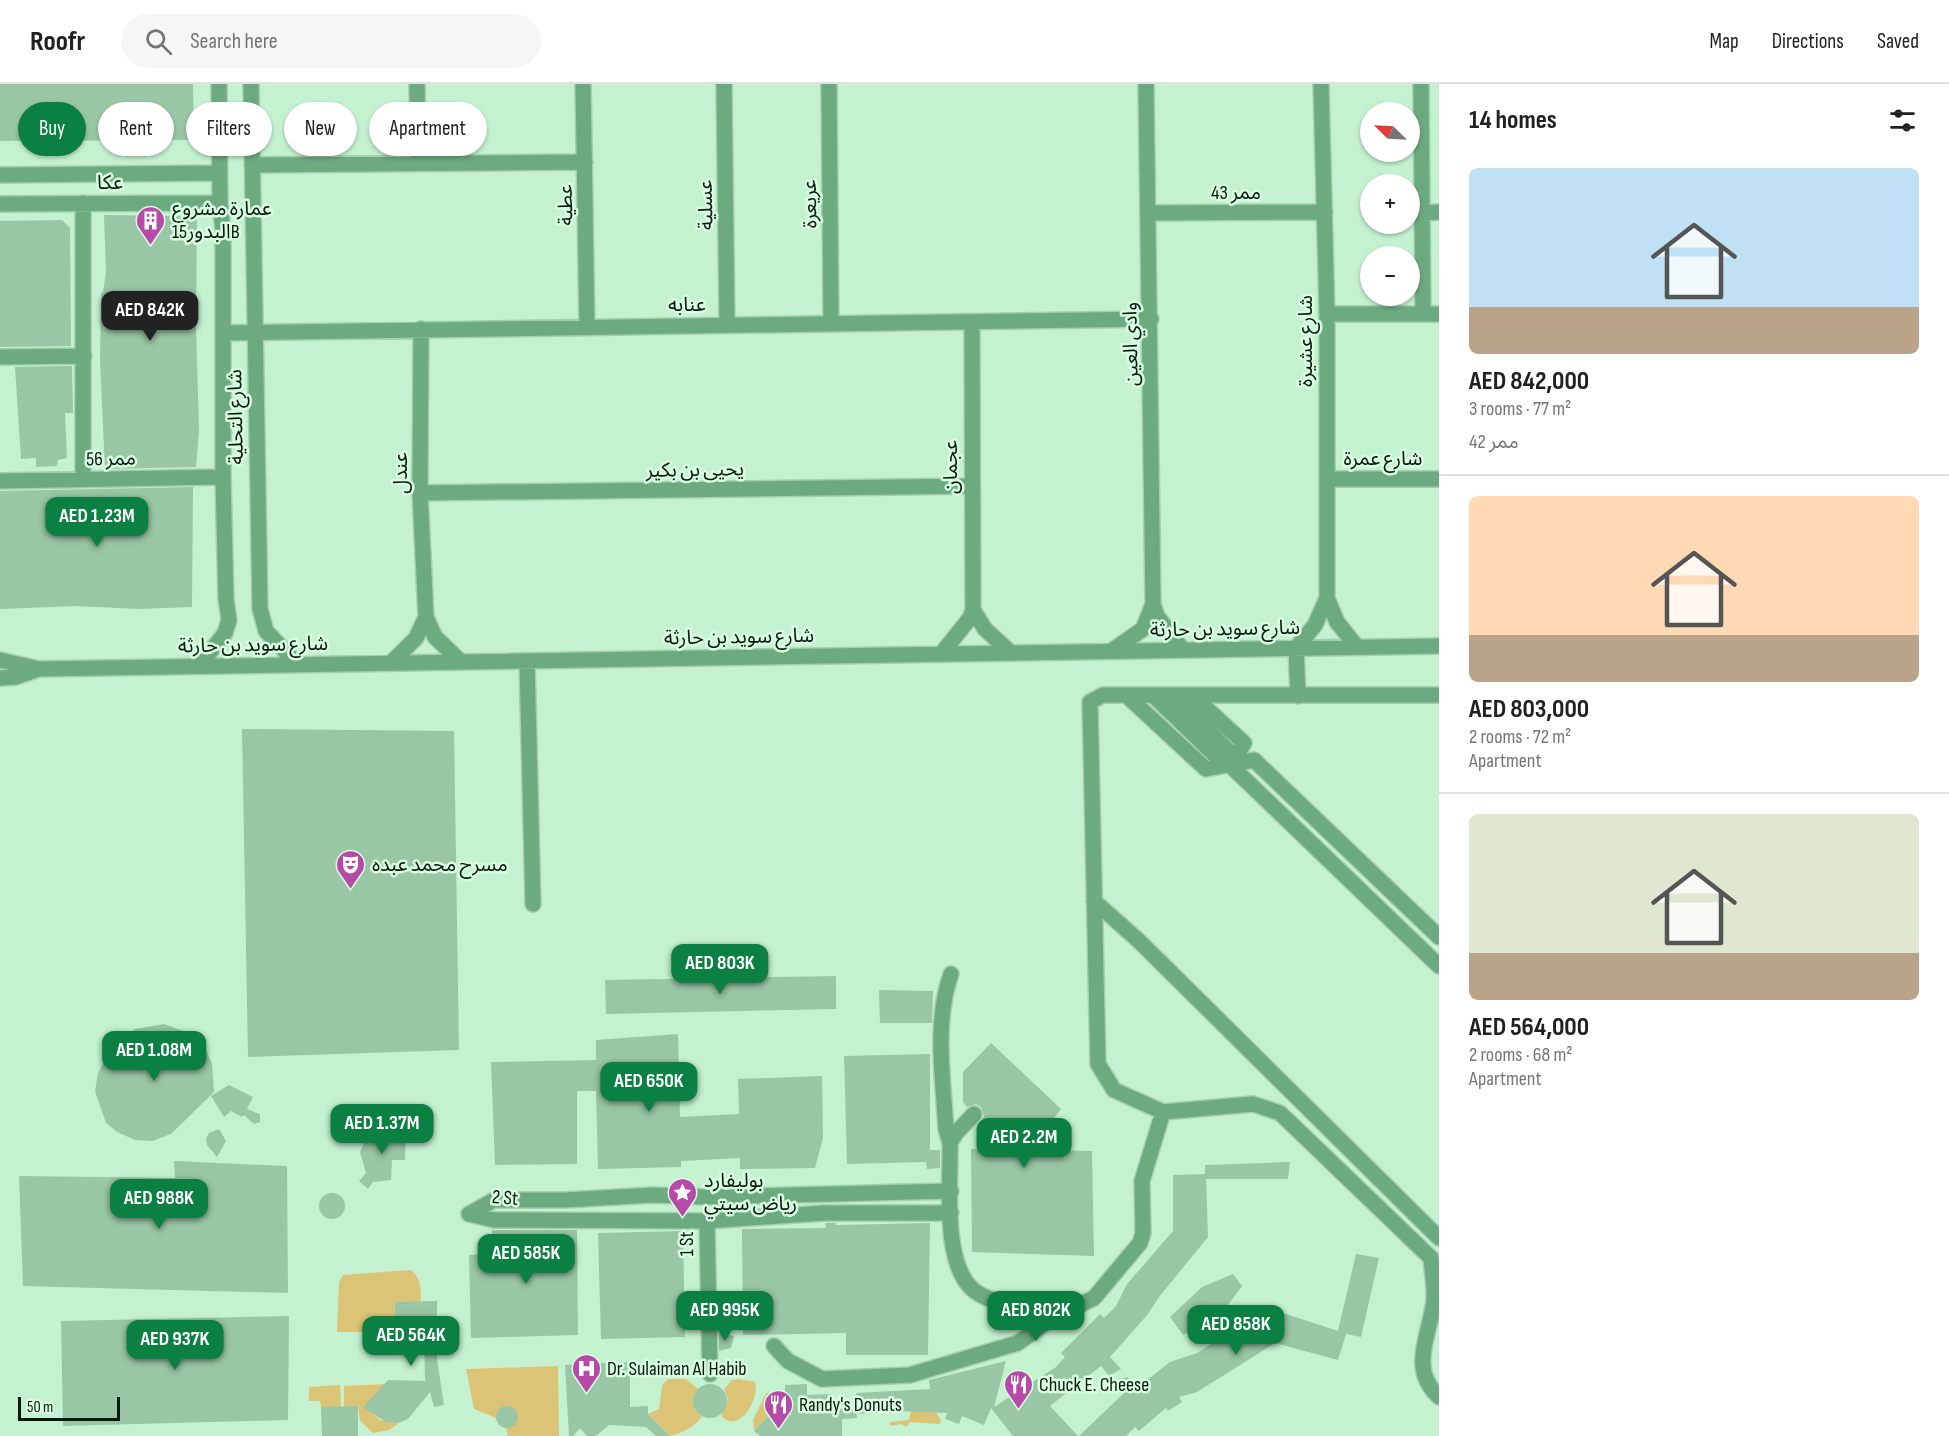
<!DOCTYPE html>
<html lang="en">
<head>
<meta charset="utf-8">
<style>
  :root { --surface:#fff; --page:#f6f6f6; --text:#202124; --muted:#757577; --line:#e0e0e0; --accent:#0b8043 }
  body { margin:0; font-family:"Sofia Sans Condensed","Noto Sans Arabic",sans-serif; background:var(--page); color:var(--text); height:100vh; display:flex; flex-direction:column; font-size:22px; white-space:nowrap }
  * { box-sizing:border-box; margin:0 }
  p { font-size:20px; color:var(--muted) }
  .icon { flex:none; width:33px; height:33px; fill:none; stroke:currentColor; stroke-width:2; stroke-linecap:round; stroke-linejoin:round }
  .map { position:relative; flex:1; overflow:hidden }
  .sheet { display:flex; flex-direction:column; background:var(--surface); width:510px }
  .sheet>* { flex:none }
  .hud { position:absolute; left:18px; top:18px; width:570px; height:54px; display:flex; gap:12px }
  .needle { width:39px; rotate:294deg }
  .tools { position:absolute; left:1360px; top:18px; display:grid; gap:12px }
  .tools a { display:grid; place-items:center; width:60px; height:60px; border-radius:50%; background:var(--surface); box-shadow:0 2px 4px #0004; font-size:30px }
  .scale { position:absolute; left:18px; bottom:15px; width:102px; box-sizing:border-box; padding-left:6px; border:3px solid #07180d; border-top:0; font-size:16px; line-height:21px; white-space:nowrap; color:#07180d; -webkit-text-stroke:4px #d8fde1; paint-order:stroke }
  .price { position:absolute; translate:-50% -51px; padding:0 14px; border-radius:12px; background:var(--accent); color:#fff; font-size:20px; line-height:39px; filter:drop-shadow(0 2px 3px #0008) }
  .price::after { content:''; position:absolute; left:50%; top:36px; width:18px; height:14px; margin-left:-9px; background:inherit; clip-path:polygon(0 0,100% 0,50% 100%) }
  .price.on { background:#222; color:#fff }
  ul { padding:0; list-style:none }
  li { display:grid; align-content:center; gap:12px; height:318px; padding:0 30px }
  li+li { border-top:2px solid var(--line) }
  li span { display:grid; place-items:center; height:186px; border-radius:9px; color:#555 }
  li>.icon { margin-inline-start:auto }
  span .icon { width:108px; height:108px; fill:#fffc; stroke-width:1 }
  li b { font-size:26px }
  h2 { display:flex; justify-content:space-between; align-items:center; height:72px; padding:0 30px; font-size:26px }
  .pill { padding:0 21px; border-radius:27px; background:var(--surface); box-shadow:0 2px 4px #0004; font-size:21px; line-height:54px }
  .pill.on { background:var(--accent); color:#fff }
  header { display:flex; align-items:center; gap:36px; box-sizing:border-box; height:84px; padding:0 30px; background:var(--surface); border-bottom:2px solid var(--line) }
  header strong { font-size:28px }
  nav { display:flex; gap:33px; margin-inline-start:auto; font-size:21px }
  .search { width:420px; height:54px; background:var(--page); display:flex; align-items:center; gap:15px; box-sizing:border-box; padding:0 21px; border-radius:33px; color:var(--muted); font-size:22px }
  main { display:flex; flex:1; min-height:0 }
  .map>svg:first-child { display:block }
  .green { fill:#dcc476 }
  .building { fill:#99c6a5 }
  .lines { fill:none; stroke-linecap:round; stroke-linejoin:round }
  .minor-casing { stroke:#a6cfb1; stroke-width:18 }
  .minor { stroke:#6caa7f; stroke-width:15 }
  .labels { text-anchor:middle; stroke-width:5; stroke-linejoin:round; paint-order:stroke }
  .street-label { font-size:20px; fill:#07180d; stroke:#d8fde1 }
  .poi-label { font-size:20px; fill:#07180d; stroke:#d8fde1; text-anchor:start }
</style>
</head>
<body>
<header>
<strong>Roofr</strong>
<div class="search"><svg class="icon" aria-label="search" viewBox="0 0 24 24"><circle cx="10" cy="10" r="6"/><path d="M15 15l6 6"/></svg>Search here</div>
<nav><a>Map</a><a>Directions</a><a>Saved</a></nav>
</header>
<main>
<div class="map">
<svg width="1439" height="1352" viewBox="0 0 1439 1352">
  <rect width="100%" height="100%" fill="#c4f2d0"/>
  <path class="green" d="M410,1186C425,1194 420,1216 420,1231L395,1218L394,1248H337L339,1198L343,1191Z
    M558,1282L559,1352H508L506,1344L499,1341L496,1334L474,1325L466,1285Z
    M668,1295H686L698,1305L693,1321L702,1332C695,1343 678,1352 666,1352L668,1350L648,1330L659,1325L662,1301Z
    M739,1295L755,1298C760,1317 737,1352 721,1331L728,1316L724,1305L732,1296Z
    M385,1300L370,1326L380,1336L399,1339L389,1346L373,1349L360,1337L358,1322L344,1323V1302Z
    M340,1301L341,1323H321L320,1317H309V1303Z
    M766,1309H771L777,1323L754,1347L753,1336Z
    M911,1327H935L941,1336L940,1340L910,1338L906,1343L901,1340L890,1342V1338L909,1336Z"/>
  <path class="building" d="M0,0H193L194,56L0,57Z
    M187,129L197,130L196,243L199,346L196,383L105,385L100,277L101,209L103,208L106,189L104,131L185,132Z
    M62,136L70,144L71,262L0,263V137Z
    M72,282L73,329H65L67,374L58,376L57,382L36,383V374L21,375L15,283Z
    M193,403L192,523L139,525L76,522L0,525V407Z
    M242,645L454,647L459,966L248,973Z
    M836,892V925L606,930L605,896Z
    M879,906L933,907L932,939H880Z
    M164,940L194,951L205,963L212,980L214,1008L171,1050L152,1057L135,1056L117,1048L106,1039L95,1007L98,989L105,975L135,945Z
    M678,950L680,1033L739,1030L738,995L822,992L823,1054L815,1084L740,1085V1074L681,1077V1083L598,1085L596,1007H577V1080L495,1081L491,978L596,976V956Z
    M991,959L1061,1025L1044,1047V1066L1092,1067L1094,1172L972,1168L971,1065H992L993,1048L981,1037L984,1032L981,1023L976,1020L967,1023L963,1018V988Z
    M930,970V1066H940V1084L927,1085L926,1078L847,1080L844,972Z
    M229,1001L253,1013L247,1025L260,1030V1038L254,1040L244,1031L242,1033L231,1027L224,1033L211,1012Z
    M219,1045L226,1057L217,1073L207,1061L206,1055L209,1049Z
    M406,1046L405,1076H392L391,1096L373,1098L368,1105L359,1097L366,1089L360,1068L369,1048Z
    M174,1077L287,1082L288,1209L23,1202L19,1092L175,1094Z
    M1290,1078L1288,1095H1206L1208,1153L1159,1213L1148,1230L1110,1273L1121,1285L1109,1292L1101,1282L1050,1322L1078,1352H1013L991,1324L984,1341L962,1332L959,1340L945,1335L947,1329L898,1327L857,1330L856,1325L857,1334L842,1335V1352H760L754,1347L777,1323L785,1324V1301L807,1300V1311L832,1310L833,1325L856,1324V1309L930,1305L929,1296L1006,1277L994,1323L1056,1283L1065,1273L1061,1269L1100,1230L1104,1234L1116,1222L1127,1200L1173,1147V1091L1205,1090V1081Z
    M319 1122a13 13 0 1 1 26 0a13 13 0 1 1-26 0Z
    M825,1139H836V1141L930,1139L928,1271H846V1249L743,1251L742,1145L826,1144Z
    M492,1146H577L578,1251L471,1254L469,1171L492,1170Z
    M683,1147L685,1253L601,1255L598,1149Z
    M1356,1170L1379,1174L1361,1253L1346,1250L1338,1276L1275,1259L1197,1308L1179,1313L1182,1318L1168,1327L1166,1324L1139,1347L1135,1343L1126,1352H1079L1124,1309L1114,1297L1127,1293L1137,1304L1170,1278L1197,1269L1268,1224L1338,1247Z
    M1233,1190L1242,1202L1222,1229L1183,1251L1170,1233L1202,1203Z
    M437,1217V1275L444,1321L434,1323L430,1308L408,1335L399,1339L386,1338L363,1323L388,1296L425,1297L424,1248H394L395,1218Z
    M289,1232L288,1336L63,1342L61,1237Z
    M719,1249L734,1252L731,1264L719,1267Z
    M630,1278V1323L648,1322V1330L670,1352H656L646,1343L609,1341L596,1352H587L580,1344L573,1352H569L565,1281Z
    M693 1317a17 17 0 1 1 34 0a17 17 0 1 1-34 0Z
    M358,1322V1352H322L321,1323Z
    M496 1333a11 11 0 1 1 22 0a11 11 0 1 1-22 0Z"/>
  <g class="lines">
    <defs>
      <path id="minor" d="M251,0L260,525L266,547L297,580
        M417,0L418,79
        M583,0L587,242
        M724,0L727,241
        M829,0L831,240
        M1321,0L1327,230V514
        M1421,0L1423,230
        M252,81L585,78
        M0,91L219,89
        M83,119V395
        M0,120L220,119
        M1149,129L1325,128
        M1422,129L1439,128
        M1327,230H1439
        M972,239L973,526
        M421,245L420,409L426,533
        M224,249L1151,235
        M0,273L84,272
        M1327,395H1439
        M0,397L223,393
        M420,409L971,402
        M1153,520L1157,532L1183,566
        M1113,566L1143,545L1153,520L1146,0
        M942,569L970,534L973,526L985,545L1010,568
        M0,576L39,585L1439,562
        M527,577L533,820
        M391,579L416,554L426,533L435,553L461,578
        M200,581L225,549L229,536L226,515L223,393V147L220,119L219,0
        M0,594L16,593L39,585
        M1126,611L1206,685L1254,676L1439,853
        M1153,611L1220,676L1231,682L1439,882
        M1439,611H1103L1090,618L1098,980L1114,1006L1163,1028L1253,1020L1280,1029L1431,1174C1432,1188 1435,1203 1434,1216C1430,1252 1408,1284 1439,1313
        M1173,612L1228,666L1231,682
        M1193,612L1244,659L1231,682
        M1298,612L1296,564L1315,541L1327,514L1337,538L1357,563
        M1094,817L1139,857L1439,1154
        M974,1030L956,1049L950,1059C951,1100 940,1191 981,1211C1002,1222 1029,1226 1052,1234
        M950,1059L946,1045C943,995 934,938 951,890
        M469,1130L494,1116H565L653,1111L706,1113L951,1107
        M469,1130L494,1136L707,1137L824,1129H951
        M707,1137L710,1290
        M774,1262L788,1277L822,1295L910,1291L1018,1259L1052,1234L1094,1214L1140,1159L1143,1149L1142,1097L1163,1028"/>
    </defs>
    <use href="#minor" class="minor-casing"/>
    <use href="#minor" class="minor"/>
  </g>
  <defs>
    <symbol id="building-pin" viewBox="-11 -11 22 30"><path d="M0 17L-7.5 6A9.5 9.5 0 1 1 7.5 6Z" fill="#b74aa9" stroke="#d8fde1"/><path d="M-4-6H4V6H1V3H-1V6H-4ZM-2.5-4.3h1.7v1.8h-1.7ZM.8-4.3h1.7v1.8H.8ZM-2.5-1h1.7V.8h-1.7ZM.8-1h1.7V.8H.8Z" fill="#fff"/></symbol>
    <symbol id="theatre-pin" viewBox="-11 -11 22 30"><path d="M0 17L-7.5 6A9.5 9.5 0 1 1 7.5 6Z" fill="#b74aa9" stroke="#d8fde1"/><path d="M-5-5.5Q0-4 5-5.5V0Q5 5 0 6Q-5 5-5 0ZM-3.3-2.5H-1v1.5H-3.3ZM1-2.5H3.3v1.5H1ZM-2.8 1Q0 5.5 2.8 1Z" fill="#fff"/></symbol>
    <symbol id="sight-pin" viewBox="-11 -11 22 30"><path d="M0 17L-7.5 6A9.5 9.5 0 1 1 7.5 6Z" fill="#b74aa9" stroke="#d8fde1"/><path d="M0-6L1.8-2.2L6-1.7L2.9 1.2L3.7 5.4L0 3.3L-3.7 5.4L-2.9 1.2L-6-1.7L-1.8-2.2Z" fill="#fff"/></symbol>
    <symbol id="hospital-pin" viewBox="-11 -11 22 30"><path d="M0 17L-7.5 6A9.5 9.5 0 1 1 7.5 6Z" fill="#b74aa9" stroke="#d8fde1"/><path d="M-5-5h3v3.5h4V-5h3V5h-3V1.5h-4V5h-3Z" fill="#fff"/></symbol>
    <symbol id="restaurant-pin" viewBox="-11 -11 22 30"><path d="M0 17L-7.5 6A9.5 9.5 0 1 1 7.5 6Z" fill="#b74aa9" stroke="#d8fde1"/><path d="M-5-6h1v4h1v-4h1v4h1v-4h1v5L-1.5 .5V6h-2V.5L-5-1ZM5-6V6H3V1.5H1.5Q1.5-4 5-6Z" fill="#fff"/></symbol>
  </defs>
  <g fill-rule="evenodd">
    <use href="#building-pin" x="134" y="120" width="33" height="45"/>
    <use href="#theatre-pin" x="334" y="764" width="33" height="45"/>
    <use href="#sight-pin" x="666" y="1092" width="33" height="45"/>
    <use href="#hospital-pin" x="570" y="1268" width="33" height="45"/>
    <use href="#restaurant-pin" x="1002" y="1284" width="33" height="45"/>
    <use href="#restaurant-pin" x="762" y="1304" width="33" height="45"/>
  </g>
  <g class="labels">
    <g class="street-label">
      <text x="110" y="105">عكا</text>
      <text x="1236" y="115">ممر 43</text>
      <text transform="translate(809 120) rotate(-91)" y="7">عريعرة</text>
      <text transform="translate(565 121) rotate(-91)" y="7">عطية</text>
      <text transform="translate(705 121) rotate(-91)" y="7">عسلية</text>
      <text x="687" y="227">عنابه</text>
      <text transform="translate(1305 257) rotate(-90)" y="7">شارع عشيرة</text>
      <text transform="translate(1130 260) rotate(-91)" y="7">وادي العين</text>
      <text transform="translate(235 333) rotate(-91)" y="7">شارع التحلية</text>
      <text transform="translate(111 374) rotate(-1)" y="7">ممر 56</text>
      <text x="1383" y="381">شارع عمرة</text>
      <text transform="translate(950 383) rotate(-90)" y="7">عجمان</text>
      <text transform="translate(695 385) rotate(-1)" y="7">يحيى بن بكير</text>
      <text transform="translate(400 389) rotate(-90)" y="7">عندل</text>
      <text transform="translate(1225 544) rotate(-1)" y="7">شارع سويد بن حارثة</text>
      <text transform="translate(739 552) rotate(-1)" y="7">شارع سويد بن حارثة</text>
      <text transform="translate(253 560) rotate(-1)" y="7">شارع سويد بن حارثة</text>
      <text transform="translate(505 1113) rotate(4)" y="7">2 St</text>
      <text transform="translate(686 1160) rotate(-91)" y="7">1 St</text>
    </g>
    <g class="poi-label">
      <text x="172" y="131">عمارة مشروع<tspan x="172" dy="23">البدور15B</tspan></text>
      <text x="372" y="787">مسرح محمد عبده</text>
      <text x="704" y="1103">بوليفارد<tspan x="704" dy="23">رياض سيتي</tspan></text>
      <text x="607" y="1291">Dr. Sulaiman Al Habib</text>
      <text x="1039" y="1307">Chuck E. Cheese</text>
      <text x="799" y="1327">Randy's Donuts</text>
    </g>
  </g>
</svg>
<div class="tools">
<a><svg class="needle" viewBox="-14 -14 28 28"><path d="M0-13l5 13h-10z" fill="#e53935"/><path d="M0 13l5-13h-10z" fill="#757577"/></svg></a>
<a>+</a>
<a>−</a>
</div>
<div class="scale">50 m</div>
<b class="price on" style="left:150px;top:258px">AED 842K</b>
<b class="price" style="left:97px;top:464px">AED 1.23M</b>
<b class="price" style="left:720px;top:911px">AED 803K</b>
<b class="price" style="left:154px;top:998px">AED 1.08M</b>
<b class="price" style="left:649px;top:1029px">AED 650K</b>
<b class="price" style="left:382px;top:1071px">AED 1.37M</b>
<b class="price" style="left:1024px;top:1085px">AED 2.2M</b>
<b class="price" style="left:159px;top:1146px">AED 988K</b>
<b class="price" style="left:526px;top:1201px">AED 585K</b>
<b class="price" style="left:725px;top:1258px">AED 995K</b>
<b class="price" style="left:1036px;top:1258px">AED 802K</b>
<b class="price" style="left:1236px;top:1272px">AED 858K</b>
<b class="price" style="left:411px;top:1283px">AED 564K</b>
<b class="price" style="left:175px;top:1287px">AED 937K</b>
<div class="hud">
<a class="pill on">Buy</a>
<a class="pill">Rent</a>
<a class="pill">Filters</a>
<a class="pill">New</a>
<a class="pill">Apartment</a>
</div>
</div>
<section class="sheet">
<h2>14 homes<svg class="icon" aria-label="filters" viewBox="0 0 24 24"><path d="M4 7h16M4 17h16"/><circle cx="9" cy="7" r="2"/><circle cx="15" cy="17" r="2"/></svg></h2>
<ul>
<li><span style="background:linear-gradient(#bfe0f5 75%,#b9a48a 0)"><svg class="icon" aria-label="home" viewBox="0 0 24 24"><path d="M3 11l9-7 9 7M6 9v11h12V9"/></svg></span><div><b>AED 842,000</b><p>3 rooms · 77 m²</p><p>ممر 42</p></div></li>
<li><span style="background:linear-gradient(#ffd9b3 75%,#b9a48a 0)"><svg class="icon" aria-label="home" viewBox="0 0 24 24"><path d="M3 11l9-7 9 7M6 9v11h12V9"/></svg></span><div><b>AED 803,000</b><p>2 rooms · 72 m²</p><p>Apartment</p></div></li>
<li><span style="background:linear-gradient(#dfe7d0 75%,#b9a48a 0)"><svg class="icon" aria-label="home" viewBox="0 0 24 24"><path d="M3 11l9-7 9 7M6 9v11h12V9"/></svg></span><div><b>AED 564,000</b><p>2 rooms · 68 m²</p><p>Apartment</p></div></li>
</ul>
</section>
</main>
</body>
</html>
